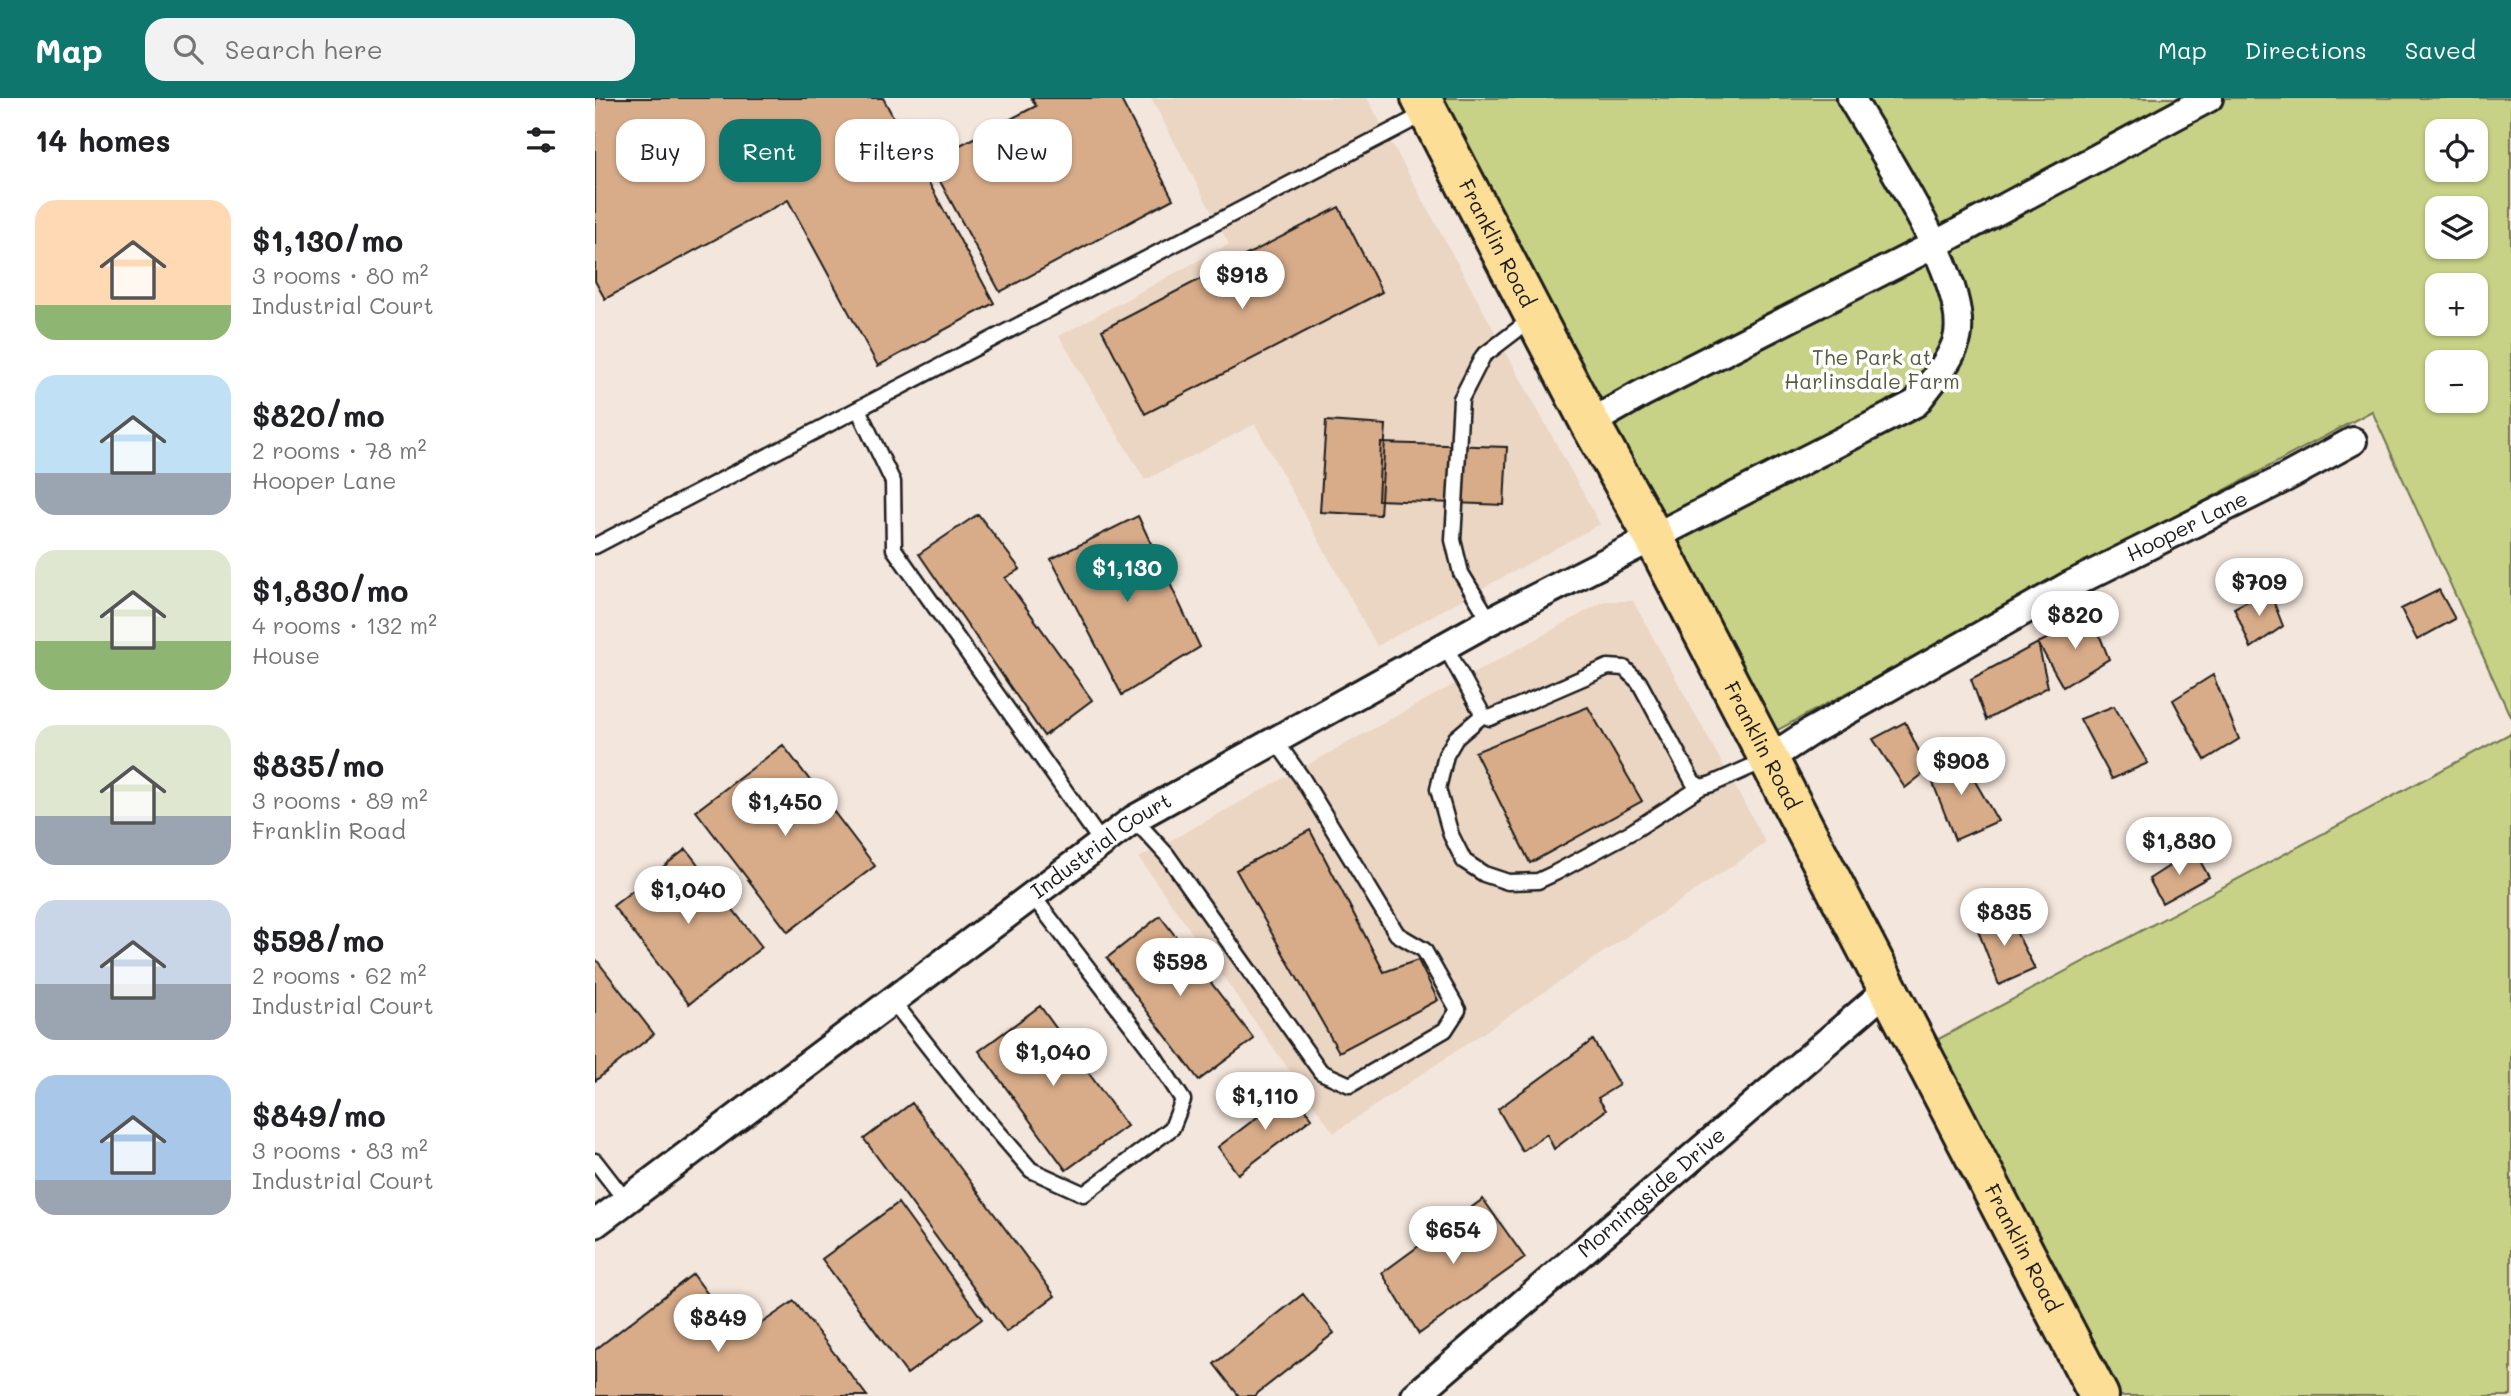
<!DOCTYPE html>
<html lang="en">
<head>
<meta charset="utf-8">
<style>
  :root { --surface:#fff; --page:#f2f2f2; --text:#202124; --muted:#757577; --accent:#0f766e }
  body { margin:0; font-family:Mali,sans-serif; background:var(--page); color:var(--text); height:100vh; display:flex; flex-direction:column; font-size:26px; white-space:nowrap }
  * { box-sizing:border-box; margin:0 }
  p { font-size:23px; color:var(--muted) }
  .icon { flex:none; width:38px; height:38px; fill:none; stroke:currentColor; stroke-width:2; stroke-linecap:round; stroke-linejoin:round }
  .map { position:relative; flex:1; overflow:hidden }
  .drawer { display:flex; flex-direction:column; background:var(--surface); width:595px }
  .drawer>* { flex:none }
  .guide { position:absolute; left:21px; top:21px; width:665px; height:63px; display:flex; gap:14px }
  .controls { position:absolute; left:1830px; top:21px; display:grid; gap:14px }
  .controls a { display:grid; place-items:center; width:63px; height:63px; border-radius:14px; background:var(--surface); box-shadow:0 2px 5px #0004; font-size:35px }
  .price { position:absolute; translate:-50% -60px; padding:0 16px; border-radius:24px; background:#fff; color:#222; font-size:23px; line-height:46px; filter:drop-shadow(0 2px 4px #0008) }
  .price::after { content:''; position:absolute; left:50%; top:42px; width:21px; height:16px; margin-left:-10px; background:inherit; clip-path:polygon(0 0,100% 0,50% 100%) }
  .price.selected { background:var(--accent); color:#fff }
  ul { padding:0; list-style:none }
  li { display:flex; align-items:center; gap:21px; height:175px; padding:0 35px }
  li span { display:grid; place-items:center; flex:none; width:196px; height:140px; border-radius:21px; color:#555 }
  li>.icon { margin-inline-start:auto }
  span .icon { width:84px; height:84px; fill:#fffc; stroke-width:1 }
  li b { font-size:30px }
  h2 { display:flex; justify-content:space-between; align-items:center; height:84px; padding:0 35px; font-size:30px }
  .pill { padding:0 24px; border-radius:21px; background:var(--surface); box-shadow:0 2px 5px #0004; font-size:24px; line-height:63px }
  .pill.selected { background:var(--accent); color:#fff }
  header { display:flex; align-items:center; gap:42px; box-sizing:border-box; height:98px; padding:0 35px; background:var(--accent); color:#fff }
  header strong { font-size:33px }
  nav { display:flex; gap:38px; margin-inline-start:auto; font-size:24px }
  .search { width:490px; height:63px; background:var(--page); display:flex; align-items:center; gap:18px; box-sizing:border-box; padding:0 24px; border-radius:21px; color:var(--muted); font-size:26px }
  main { display:flex; flex:1; min-height:0 }
  .map>svg:first-child { display:block }
  .built { fill:#ebd5c3 }
  .green { fill:#c7d286; stroke:#727751; stroke-width:2; fill-rule:evenodd }
  .building { fill:#d8ac89; stroke:#1c1c1c; stroke-width:2 }
  .lines { fill:none; stroke-linecap:round; stroke-linejoin:round }
  .lane-casing { stroke:#1c1c1c; stroke-width:19 }
  .street-casing { stroke:#1c1c1c; stroke-width:32 }
  .primary-casing { stroke:#1c1c1c; stroke-width:44 }
  .lane { stroke:#fff; stroke-width:14 }
  .street { stroke:#fff; stroke-width:26 }
  .primary { stroke:#fcde96; stroke-width:38 }
  .labels { text-anchor:middle; stroke-width:7; stroke-linejoin:round; paint-order:stroke }
  .street-label { font-size:21px; fill:#1c1c1c; stroke:#fff }
  .park-label { font-size:21px; fill:#585c41; stroke:#fff }
</style>
</head>
<body>
<header>
<strong>Map</strong>
<div class="search"><svg class="icon" aria-label="search" viewBox="0 0 24 24"><circle cx="10" cy="10" r="6"/><path d="M15 15l6 6"/></svg>Search here</div>
<nav><a>Map</a><a>Directions</a><a>Saved</a></nav>
</header>
<main>
<section class="drawer">
<h2>14 homes<svg class="icon" aria-label="filters" viewBox="0 0 24 24"><path d="M4 7h16M4 17h16"/><circle cx="9" cy="7" r="2"/><circle cx="15" cy="17" r="2"/></svg></h2>
<ul>
<li><span style="background:linear-gradient(#ffd9b3 75%,#8fb573 0)"><svg class="icon" aria-label="home" viewBox="0 0 24 24"><path d="M3 11l9-7 9 7M6 9v11h12V9"/></svg></span><div><b>$1,130/mo</b><p>3 rooms · 80 m²</p><p>Industrial Court</p></div></li>
<li><span style="background:linear-gradient(#bfe0f5 70%,#9aa5b1 0)"><svg class="icon" aria-label="home" viewBox="0 0 24 24"><path d="M3 11l9-7 9 7M6 9v11h12V9"/></svg></span><div><b>$820/mo</b><p>2 rooms · 78 m²</p><p>Hooper Lane</p></div></li>
<li><span style="background:linear-gradient(#dfe7d0 65%,#8fb573 0)"><svg class="icon" aria-label="home" viewBox="0 0 24 24"><path d="M3 11l9-7 9 7M6 9v11h12V9"/></svg></span><div><b>$1,830/mo</b><p>4 rooms · 132 m²</p><p>House</p></div></li>
<li><span style="background:linear-gradient(#dfe7d0 65%,#9aa5b1 0)"><svg class="icon" aria-label="home" viewBox="0 0 24 24"><path d="M3 11l9-7 9 7M6 9v11h12V9"/></svg></span><div><b>$835/mo</b><p>3 rooms · 89 m²</p><p>Franklin Road</p></div></li>
<li><span style="background:linear-gradient(#c9d6e8 60%,#9aa5b1 0)"><svg class="icon" aria-label="home" viewBox="0 0 24 24"><path d="M3 11l9-7 9 7M6 9v11h12V9"/></svg></span><div><b>$598/mo</b><p>2 rooms · 62 m²</p><p>Industrial Court</p></div></li>
<li><span style="background:linear-gradient(#a9c7e8 75%,#9aa5b1 0)"><svg class="icon" aria-label="home" viewBox="0 0 24 24"><path d="M3 11l9-7 9 7M6 9v11h12V9"/></svg></span><div><b>$849/mo</b><p>3 rooms · 83 m²</p><p>Industrial Court</p></div></li>
</ul>
</section>
<div class="map">
<svg width="1916" height="1298" viewBox="0 0 1916 1298">
  <rect width="100%" height="100%" fill="#f3e6dc"/>
  <filter id="ink" filterUnits="userSpaceOnUse"><feTurbulence type="fractalNoise" baseFrequency=".0143" numOctaves="2"/><feDisplacementMap in="SourceGraphic" scale="14" xChannelSelector="R" yChannelSelector="G"/><feConvolveMatrix kernelMatrix="1 2 1 2 8 2 1 2 1" color-interpolation-filters="sRGB"/></filter>
  <g filter="url(#ink)">
    <path class="built" d="M556,0H772L1005,426L782,548L660,326L550,382L464,238L634,146Z
      M1010,503H1038L1171,745L739,1035L544,760Z"/>
    <path class="green" d="M822,0H1916V620L1777,313L1162,643ZM1843,33H1881V72H1843ZM1843,110H1881V149H1843ZM1843,187H1881V226H1843ZM1843,264H1881V303H1843Z
      M1916,635V1298H1504L1323,952Z"/>
    <path class="building" d="M0,0H288L399,205L283,268L193,102L10,201L0,183Z
      M436,0H525L578,101L405,194L334,63L441,8Z
      M744,109L787,194L550,316L507,232Z
      M731,323L791,327L785,417L725,414Z
      M786,345L912,349L909,407L783,402Z
      M383,416L425,471L410,480L497,602L449,638L324,456Z
      M543,418L605,549L527,597L456,461Z
      M1674,492L1688,528L1656,550L1639,510Z
      M1844,492L1860,521L1822,542L1806,511Z
      M1497,519L1514,561L1468,589L1443,545Z
      M1443,545L1453,589L1391,622L1376,581Z
      M1618,577L1644,641L1610,662L1578,602Z
      M1519,608L1553,665L1517,681L1485,621Z
      M993,609L1047,703L935,765L880,654Z
      M1310,624L1333,672L1310,690L1278,641Z
      M188,647L280,768L193,834L101,713Z
      M1363,654L1403,723L1360,742L1333,672Z
      M715,732L789,874L823,862L843,902L744,954L641,772Z
      M91,751L167,849L94,906L18,808Z
      M1599,752L1614,779L1567,805L1554,781Z
      M1410,812L1440,871L1404,887L1381,827Z
      M565,818L659,941L604,982L512,860Z
      M0,860L59,936L0,983Z
      M445,908L532,1028L471,1072L384,953Z
      M998,942L1024,987L1003,1000L1011,1012L959,1051L952,1036L927,1053L903,1011Z
      M697,993L717,1020L643,1076L623,1049Z
      M317,1005L460,1198L411,1234L269,1041Z
      M888,1101L930,1160L824,1236L787,1175Z
      M303,1105L387,1221L312,1276L227,1161Z
      M98,1176L145,1240L199,1203L272,1298H0V1252Z
      M708,1196L739,1235L659,1298H644L619,1266Z"/>
    <g class="lines">
      <defs>
        <path id="lane" d="M263,311L298,384L299,451L507,745
          M0,448L833,14
          M895,523L866,475L858,442L866,301L888,258L939,219
          M850,548L888,617L895,620L1013,569L1029,570L1044,584L1098,684L1106,689L1117,686L1171,662
          M888,617L861,640L851,657L843,691L856,737L869,763L889,776L913,784L943,783L960,775L1038,733L1106,689
          M539,721L572,757L726,974L755,987L850,932L863,912L829,852L802,836L707,680L680,642
          M296,901L368,993L436,1072L489,1096L577,1030L588,1002L554,950L437,797
          M0,1063L31,1103"/>
        <g id="street">
          <path d="M995,325L1046,296L1341,146L1614,0"/>
          <path id="s1" d="M1172,662L1215,634L1473,488L1690,380L1758,343"/>
          <path id="s2" d="M0,1126L539,721L895,523L1321,305C1334,287 1352,268 1360,247C1383,194 1284,49 1256,0"/>
          <path id="s3" d="M820,1298L1292,892"/>
        </g>
        <g id="primary">
          <path id="s4" d="M826,0L995,325L1059,440L1504,1298"/>
        </g>
      </defs>
      <use href="#lane" class="lane-casing"/>
      <use href="#street" class="street-casing"/>
      <use href="#primary" class="primary-casing"/>
      <use href="#lane" class="lane"/>
      <use href="#street" class="street"/>
      <use href="#primary" class="primary"/>
    </g>
  </g>
  <g class="labels">
    <g class="street-label">
      <text dy="7" stroke="none"><textPath href="#s4" startOffset="164">Franklin Road</textPath></text>
      <text dy="7" stroke="none"><textPath href="#s1" startOffset="481">Hooper Lane</textPath></text>
      <text dy="7" stroke="none"><textPath href="#s4" startOffset="732">Franklin Road</textPath></text>
      <text dy="7" stroke="none"><textPath href="#s2" startOffset="632">Industrial Court</textPath></text>
      <text dy="7" stroke="none"><textPath href="#s3" startOffset="312">Morningside Drive</textPath></text>
      <text dy="7" stroke="none"><textPath href="#s4" startOffset="1298">Franklin Road</textPath></text>
    </g>
    <g class="park-label">
      <text x="1277" y="267">The Park at<tspan x="1277" dy="24">Harlinsdale Farm</tspan></text>
    </g>
  </g>
</svg>
<div class="controls">
<a><svg class="icon" aria-label="locate" viewBox="0 0 24 24"><circle cx="12" cy="12" r="6"/><path d="M12 2v4M12 18v4M2 12h4M18 12h4"/></svg></a>
<a><svg class="icon" aria-label="layers" viewBox="0 0 24 24"><path d="M12 4l9 5-9 5-9-5zM3 14l9 5 9-5"/></svg></a>
<a>+</a>
<a>−</a>
</div>
<b class="price" style="left:647px;top:213px">$918</b>
<b class="price selected" style="left:532px;top:506px">$1,130</b>
<b class="price" style="left:1664px;top:520px">$709</b>
<b class="price" style="left:1480px;top:553px">$820</b>
<b class="price" style="left:1366px;top:699px">$908</b>
<b class="price" style="left:190px;top:740px">$1,450</b>
<b class="price" style="left:1584px;top:779px">$1,830</b>
<b class="price" style="left:93px;top:828px">$1,040</b>
<b class="price" style="left:1409px;top:850px">$835</b>
<b class="price" style="left:585px;top:900px">$598</b>
<b class="price" style="left:458px;top:990px">$1,040</b>
<b class="price" style="left:670px;top:1034px">$1,110</b>
<b class="price" style="left:858px;top:1168px">$654</b>
<b class="price" style="left:123px;top:1256px">$849</b>
<div class="guide">
<a class="pill">Buy</a>
<a class="pill selected">Rent</a>
<a class="pill">Filters</a>
<a class="pill">New</a>
</div>
</div>
</main>
</body>
</html>
